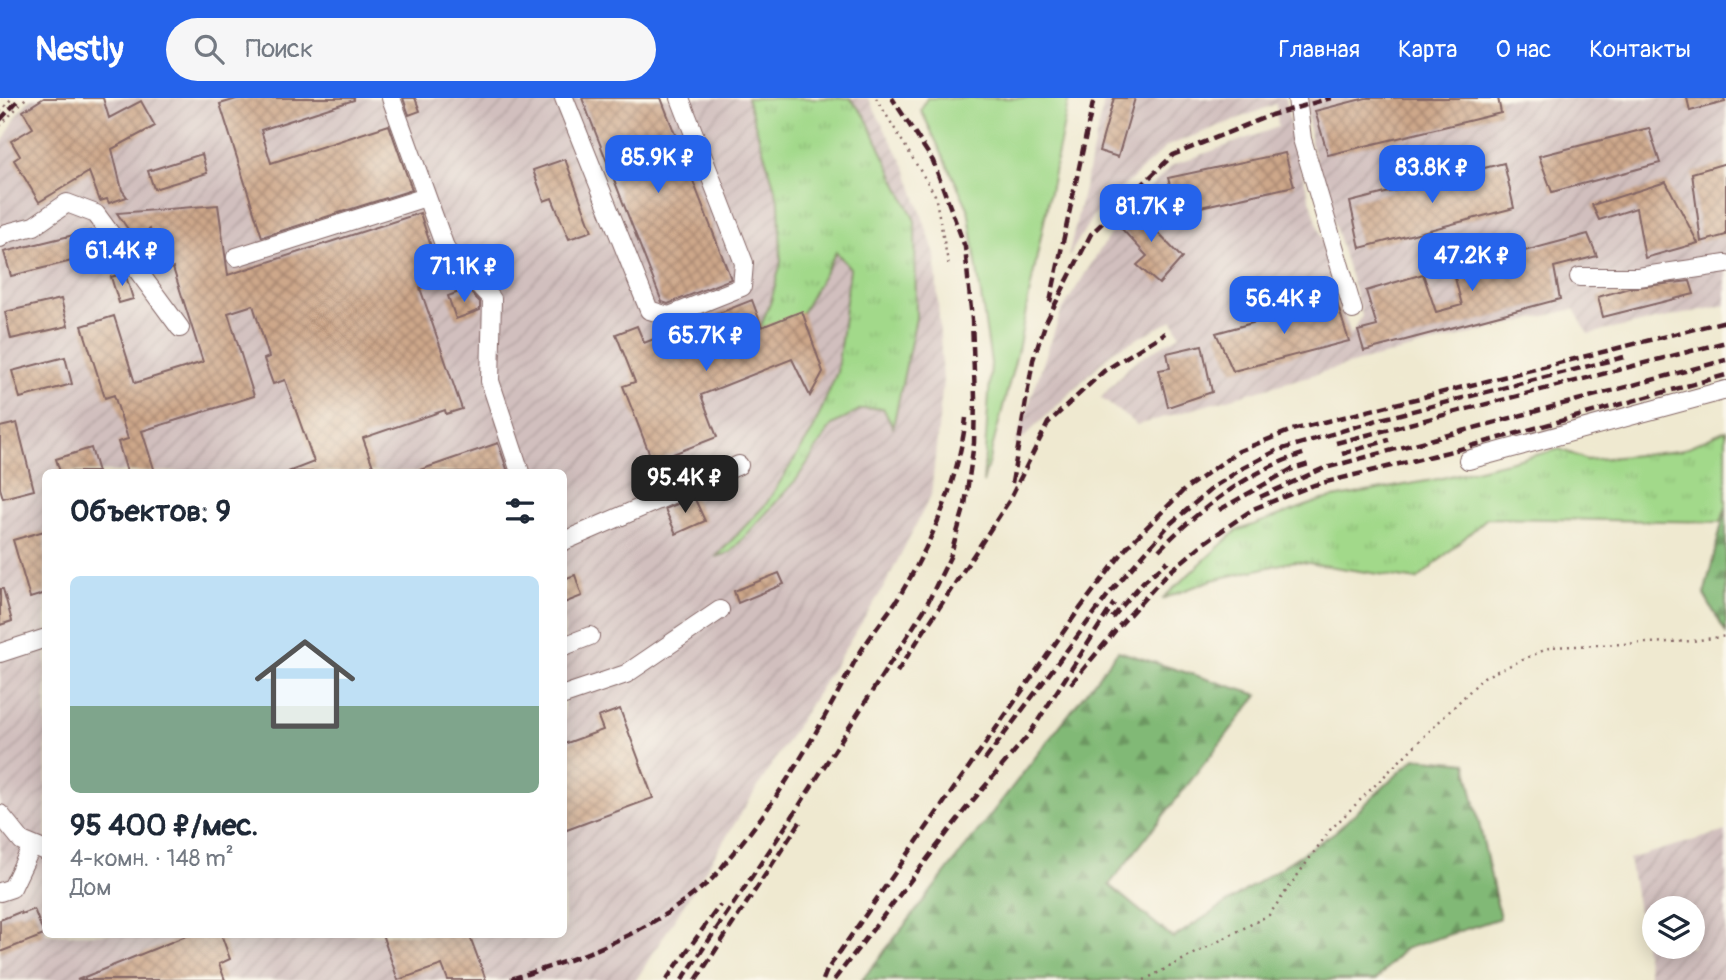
<!DOCTYPE html>
<html lang="ru">
<head>
<meta charset="utf-8">
<style>
  :root { --surface:#fff; --page:#f6f6f7; --text:#1f2937; --muted:#747a83; --line:#e0e1e3; --accent:#2563eb }
  body { margin:0; font-family:Pangolin,sans-serif; background:var(--page); color:var(--text); height:100vh; display:flex; flex-direction:column; font-size:26px; white-space:nowrap }
  * { box-sizing:border-box; margin:0 }
  p { font-size:23px; color:var(--muted) }
  .icon { flex:none; width:38px; height:38px; fill:none; stroke:currentColor; stroke-width:2; stroke-linecap:round; stroke-linejoin:round }
  .map { position:relative; flex:1; overflow:hidden }
  .sheet { position:absolute; left:42px; top:371px; width:525px; height:469px; display:flex; flex-direction:column; background:var(--surface); border-radius:10px; box-shadow:0 4px 18px #0003 }
  .sheet>* { flex:none }
  .fabs { position:absolute; left:1642px; top:798px; display:grid; gap:14px }
  .fabs a { display:grid; place-items:center; width:63px; height:63px; border-radius:50%; background:var(--surface); box-shadow:0 4px 18px #0003; font-size:35px }
  .price { position:absolute; translate:-50% -60px; padding:0 16px; border-radius:14px; background:var(--accent); color:#fff; font-size:23px; line-height:46px; filter:drop-shadow(0 2px 4px #0008) }
  .price::after { content:''; position:absolute; left:50%; top:42px; width:21px; height:16px; margin-left:-10px; background:inherit; clip-path:polygon(0 0,100% 0,50% 100%) }
  .price.current { background:#222; color:#fff }
  ul { padding:0; list-style:none }
  li { display:grid; align-content:center; gap:14px; height:371px; padding:0 28px }
  li+li { border-top:2px solid var(--line) }
  li span { display:grid; place-items:center; height:217px; border-radius:10px; color:#555 }
  li>.icon { margin-inline-start:auto }
  span .icon { width:126px; height:126px; fill:#fffc; stroke-width:1 }
  li b { font-size:30px }
  h2 { display:flex; justify-content:space-between; align-items:center; height:84px; padding:0 28px; font-size:30px }
  header { display:flex; align-items:center; gap:42px; box-sizing:border-box; height:98px; padding:0 35px; background:var(--accent); color:#fff }
  header strong { font-size:33px }
  nav { display:flex; gap:38px; margin-inline-start:auto; font-size:24px }
  .search { width:490px; height:63px; background:var(--page); display:flex; align-items:center; gap:18px; box-sizing:border-box; padding:0 24px; border-radius:38px; color:var(--muted); font-size:26px }
  .map>svg:first-child { display:block }
  .industrial { fill:url(#industrial-furrows); fill-rule:evenodd }
  .grass { fill:url(#grass-tufts); stroke:#767c5a; stroke-width:2 }
  .forest { fill:url(#forest-firs); stroke:#666c50; stroke-width:2 }
  .park { fill:#a2d98a; stroke:#767c5a; stroke-width:2 }
  .building { fill:url(#building-cross-hatch) }
  .lines { fill:none; stroke-linecap:round; stroke-linejoin:round }
  .minor-casing { stroke:#846665; stroke-width:20 }
  .path { stroke:#846665; stroke-width:2.5; stroke-dasharray:2 5; stroke-linecap:butt }
  .minor { stroke:#fff; stroke-width:18 }
  .rail { stroke:#4a1f2b; stroke-width:4.5; stroke-dasharray:10 5; stroke-linecap:butt }
</style>
</head>
<body>
<header>
<strong>Nestly</strong>
<div class="search"><svg class="icon" aria-label="search" viewBox="0 0 24 24"><circle cx="10" cy="10" r="6"/><path d="M15 15l6 6"/></svg>Поиск</div>
<nav><a>Главная</a><a>Карта</a><a>О нас</a><a>Контакты</a></nav>
</header>
<div class="map">
<svg width="1726" height="882" viewBox="0 0 1726 882">
  <defs>
    <pattern id="industrial-furrows" width="10" height="10" patternUnits="userSpaceOnUse" patternTransform="scale(1.75)"><rect width="10" height="10" fill="#d1bfbe"/><path d="M-1 1l2-2M0 10L10 0M9 11l2-2" fill="none" stroke="#b5a4a3"/></pattern>
    <pattern id="grass-tufts" width="24" height="20" patternUnits="userSpaceOnUse" patternTransform="scale(1.75)"><rect width="24" height="20" fill="#a2d98a"/><path d="M3 7l-1-3M5 7V3M7 7l1-3M15 17l-1-3M17 17v-4M19 17l1-3" fill="none" stroke="#8dba77"/></pattern>
    <pattern id="forest-firs" width="22" height="20" patternUnits="userSpaceOnUse" patternTransform="scale(1.75)"><rect width="22" height="20" fill="#81b976"/><path d="M5 1l3.5 6h-7zM16 11l3.5 6h-7z" fill="#6c9661"/></pattern>
    <pattern id="building-cross-hatch" width="8" height="8" patternUnits="userSpaceOnUse" patternTransform="scale(1.75)"><rect width="8" height="8" fill="#cda78a"/><path d="M0 0l8 8M0 8l8-8" fill="none" stroke="#a88771"/></pattern>
  </defs>
  <rect width="100%" height="100%" fill="#fbf7ec"/>
  <filter id="ink" filterUnits="userSpaceOnUse"><feTurbulence type="fractalNoise" baseFrequency=".0143" numOctaves="2"/><feDisplacementMap in="SourceGraphic" scale="14" xChannelSelector="R" yChannelSelector="G"/><feConvolveMatrix kernelMatrix="1 2 1 2 8 2 1 2 1" color-interpolation-filters="sRGB"/></filter>
  <filter id="wash" filterUnits="userSpaceOnUse"><feTurbulence type="fractalNoise" baseFrequency=".00686" numOctaves="4" result="noise"/><feDisplacementMap in="SourceGraphic" scale="28" xChannelSelector="R" yChannelSelector="G"/><feGaussianBlur stdDeviation="1.57" result="paint"/><feColorMatrix in="noise" values="0 0 0 0 0 0 0 0 0 0 0 0 0 0 0 0 0 1.4 0 .05"/><feComposite in="paint" operator="in"/></filter>
  <g filter="url(#wash)">
    <rect width="100%" height="100%" fill="#efe9d0"/>
    <path class="industrial" d="M31,0H868L906,70L935,156L943,284L931,397L884,489L636,882H0V48L19,14ZM46,374H564V836H46Z
      M1105,0H1286L1292,40L1352,242L1351,237L1362,218L1311,47L1306,0H1726V207L1588,236L1574,211L1358,264L1137,327L1101,300L1130,267L1180,237L1173,222L1113,253L1014,349L1061,214L1124,114L1173,67L1278,29L1276,6L1167,48L1093,118L1068,159Z
      M1726,733V882H1650L1629,761ZM1654,810H1692V849H1654Z"/>
    <path class="grass" d="M747,0H850L865,18L915,123L916,220L893,329L883,310L861,311L832,327L797,381L731,454L716,459L766,406L813,332L837,274L850,170L836,154L800,219L759,232L771,203L781,164L779,104Z
      M1726,332V409L1721,424L1487,420L1417,482L1295,463L1212,482L1162,501L1236,433L1322,402L1438,381L1560,351L1587,362L1679,353Z"/>
    <path class="forest" d="M1726,409V535L1704,497Z
      M1118,553L1258,597L1109,787L1173,840L1335,734L1415,660L1466,665L1500,820L1404,851L1376,882H862Z"/>
    <path class="park" d="M927,0H1069L1018,252L983,385L991,265L968,110L921,12Z"/>
    <g id="blocks">
      <path class="building" d="M44,0H103L109,20L141,3L155,28L112,51L122,92L127,99L109,105L107,101L100,103L89,74L39,104L14,62L20,58L11,43L33,30L23,13Z
        M240,0H354V2L261,32L271,65L389,27L412,92L262,139L220,6Z
        M403,0H415L420,13L409,17Z
        M582,0H661L731,181L668,206L662,204Z
        M1114,0H1135L1118,59L1099,53Z
        M1366,0H1498L1501,15L1328,57L1315,13Z
        M1687,0H1724L1725,4L1690,13Z
        M1649,30L1660,65L1552,94L1539,58Z
        M1285,55L1294,88L1178,114L1168,80Z
        M202,56L207,75L154,91L148,73Z
        M565,61L592,133L569,141L552,100L544,103L533,72Z
        M1504,65L1514,110L1360,150L1350,104Z
        M1726,65V137L1701,144L1692,75Z
        M1666,84L1698,145L1645,160L1636,110L1599,122L1592,107Z
        M1145,105L1164,123L1154,131L1182,160L1159,186L1137,167L1147,158L1120,129Z
        M218,107L228,177L420,115L442,182L420,190L462,311L446,316L445,312L363,340L375,374H288L314,364L285,282L273,286L264,261L269,259L253,207L228,215L254,298L142,333L155,374H127L118,344L128,341L114,297L105,300L82,228L114,218L135,285L203,264L173,170L155,175L150,131L134,140L117,115Z
        M90,133L96,157L11,178L4,154Z
        M1588,136L1597,158L1554,169L1560,201L1364,253L1358,233L1377,228L1366,193L1423,176L1436,214L1462,207L1453,172Z
        M125,175L133,201L119,205L111,179Z
        M1690,183L1694,196L1603,219L1598,199L1629,190Z
        M467,191L480,204V212L456,221L448,198Z
        M61,201L68,228L11,241L5,214Z
        M752,202L762,229L802,213L823,274L810,298L792,261L701,297L717,339L665,359L674,383L662,388L623,288L635,284L616,236L637,228L644,245Z
        M1336,202L1349,243L1233,273L1216,235Z
        M1202,247L1212,294L1168,309L1159,272L1170,270L1167,255Z
        M65,259L72,286L20,300L12,273Z
        M17,325L34,392L3,400L0,390V329Z
        M498,345L508,374H417V373Z
        M91,350L98,374H60L56,361Z
        M694,399L705,423L676,436L665,411Z
        M44,433L46,495L30,500L13,442Z
        M779,475L784,486L738,505L734,493Z
        M575,477L582,498L564,505V481Z
        M0,491H3L12,523L0,527Z
        M620,611L653,700L564,733V646L603,632L598,619Z
        M34,811L44,837L0,854V822L20,814L21,816Z
        M191,836H221L230,861L219,866L225,882H77Z
        M382,836H469L486,882H448L442,867L398,882Z"/>
    </g>
  </g>
  <g filter="url(#ink)">
    <use href="#blocks" fill-opacity="0" stroke="#846665" stroke-width="2"/>
    <g class="lines">
      <defs>
        <path id="minor" d="M391,0L446,152L492,201L490,283L520,374
          M564,0L649,212L669,218L742,189L744,165L680,0
          M1297,0L1302,41L1353,212
          M0,140L7,135L34,128L67,105L96,116L180,230
          M236,159L426,99
          M1579,179H1638L1726,166
          M1468,362L1726,292
          M564,443L739,367
          M564,548L590,538
          M0,555L46,540
          M564,597L626,576L720,512
          M0,716L22,743L46,753
          M0,794L12,790L32,748"/>
      </defs>
      <use href="#minor" class="minor-casing"/>
      <path class="path" d="M876,0L935,97L949,169
        M0,14L12,0
        M0,28L26,0
        M1144,882L1269,817L1330,732L1484,579L1551,549L1693,543L1726,538"/>
      <use href="#minor" class="minor"/>
      <path class="rail" d="M0,22L20,0
        M1050,204L1094,0
        M1336,345L1726,244
        M1342,356L1389,342
        M1012,385L1033,262L1046,224L1091,136L1173,57L1271,17L1331,0
        M1260,399L1322,371L1726,262
        M1219,412L1290,372L1312,365
        M1159,452C1201,410 1249,372 1306,355
        M1112,520L1143,484L1168,463
        M897,574L1009,403L1048,325L1104,273L1165,235
        M1071,586L1120,527L1166,477L1204,445L1253,411L1314,387L1460,351L1726,277
        M985,662L1108,497L1170,426L1215,388L1243,370L1276,353L1381,321L1628,258
        M511,881C583,859 647,836 705,787C716,779 724,766 733,755C783,697 819,630 855,563C867,542 883,522 897,502C931,447 958,384 966,320
        M666,882L720,807
        M682,882L790,722L924,512L950,459L965,407L974,345L975,300L972,222L965,149L933,63L892,0
        M696,882L800,724
        M823,882L827,872L1078,513L1127,449L1185,391L1239,353L1292,332L1726,223
        M834,882L964,713L1030,635L1114,505"/>
    </g>
  </g>
</svg>
<div class="fabs">
<a><svg class="icon" aria-label="layers" viewBox="0 0 24 24"><path d="M12 4l9 5-9 5-9-5zM3 14l9 5 9-5"/></svg></a>
</div>
<b class="price" style="left:658px;top:97px">85.9K ₽</b>
<b class="price" style="left:1432px;top:107px">83.8K ₽</b>
<b class="price" style="left:1151px;top:146px">81.7K ₽</b>
<b class="price" style="left:122px;top:190px">61.4K ₽</b>
<b class="price" style="left:1472px;top:195px">47.2K ₽</b>
<b class="price" style="left:464px;top:206px">71.1K ₽</b>
<b class="price" style="left:1284px;top:238px">56.4K ₽</b>
<b class="price" style="left:706px;top:275px">65.7K ₽</b>
<b class="price current" style="left:685px;top:417px">95.4K ₽</b>
<section class="sheet">
<h2>Объектов: 9<svg class="icon" aria-label="filters" viewBox="0 0 24 24"><path d="M4 7h16M4 17h16"/><circle cx="9" cy="7" r="2"/><circle cx="15" cy="17" r="2"/></svg></h2>
<ul>
<li><span style="background:linear-gradient(#bfe0f5 60%,#7fa58c 0)"><svg class="icon" aria-label="home" viewBox="0 0 24 24"><path d="M3 11l9-7 9 7M6 9v11h12V9"/></svg></span><div><b>95 400 ₽/мес.</b><p>4-комн. · 148 m²</p><p>Дом</p></div></li>
</ul>
</section>
</div>
</body>
</html>
